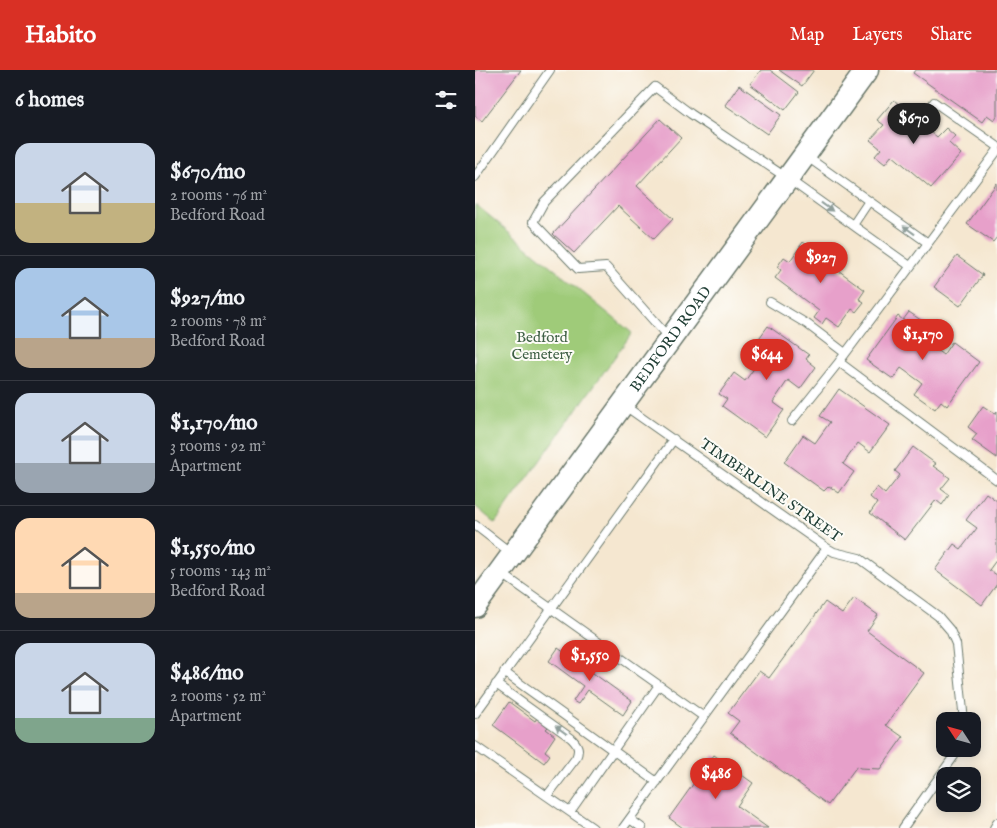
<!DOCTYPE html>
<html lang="en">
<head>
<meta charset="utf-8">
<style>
  :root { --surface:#171b24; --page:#242831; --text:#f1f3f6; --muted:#9ea1a6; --line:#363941; --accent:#d93025 }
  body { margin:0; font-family:"IM FELL English",serif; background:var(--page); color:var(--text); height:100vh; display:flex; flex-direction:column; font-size:19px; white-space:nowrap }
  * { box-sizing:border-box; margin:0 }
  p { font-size:16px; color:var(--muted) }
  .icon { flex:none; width:28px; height:28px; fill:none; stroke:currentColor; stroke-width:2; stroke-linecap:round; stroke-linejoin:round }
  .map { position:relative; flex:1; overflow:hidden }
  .drawer { display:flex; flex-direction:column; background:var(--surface); width:475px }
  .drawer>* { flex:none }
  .needle { width:32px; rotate:306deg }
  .buttons { position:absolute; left:461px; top:642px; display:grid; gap:10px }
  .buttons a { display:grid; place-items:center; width:45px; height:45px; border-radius:10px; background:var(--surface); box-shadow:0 2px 12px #0003; font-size:25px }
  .price { position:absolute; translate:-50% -42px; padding:0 11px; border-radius:18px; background:var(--accent); color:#fff; font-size:16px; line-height:32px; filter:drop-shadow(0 1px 2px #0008) }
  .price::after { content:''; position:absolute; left:50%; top:30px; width:15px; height:11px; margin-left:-8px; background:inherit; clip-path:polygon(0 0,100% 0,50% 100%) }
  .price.active { background:#222; color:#fff }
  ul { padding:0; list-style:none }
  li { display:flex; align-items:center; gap:15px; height:125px; padding:0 15px }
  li+li { border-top:1px solid var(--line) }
  li span { display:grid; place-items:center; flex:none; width:140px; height:100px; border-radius:15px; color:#555 }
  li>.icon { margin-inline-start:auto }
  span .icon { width:60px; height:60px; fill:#fffc; stroke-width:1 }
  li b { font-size:21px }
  h2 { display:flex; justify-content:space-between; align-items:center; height:60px; padding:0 15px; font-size:21px }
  header { display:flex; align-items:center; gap:30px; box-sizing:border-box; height:70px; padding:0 25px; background:var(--accent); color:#fff }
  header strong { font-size:24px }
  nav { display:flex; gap:28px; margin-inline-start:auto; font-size:18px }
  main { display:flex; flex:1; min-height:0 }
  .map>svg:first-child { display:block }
  .green { fill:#9fcb79; stroke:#5f8456 }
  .building { fill:#e7a0ca }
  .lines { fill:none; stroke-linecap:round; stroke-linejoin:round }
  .service-casing { stroke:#6a786b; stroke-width:10 }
  .secondary-casing { stroke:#6a786b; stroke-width:25 }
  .service { stroke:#fff; stroke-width:8 }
  .secondary { stroke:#fff; stroke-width:22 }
  .oneway { fill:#8f9e9a }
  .labels { text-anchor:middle; stroke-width:4; stroke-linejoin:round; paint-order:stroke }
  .park-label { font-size:15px; fill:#3f6045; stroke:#fdfcf7 }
  .street-label { font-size:15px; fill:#1f3d34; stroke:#fdfcf7 }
</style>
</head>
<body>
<header>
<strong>Habito</strong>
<nav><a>Map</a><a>Layers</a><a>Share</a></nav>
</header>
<main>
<section class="drawer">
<h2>6 homes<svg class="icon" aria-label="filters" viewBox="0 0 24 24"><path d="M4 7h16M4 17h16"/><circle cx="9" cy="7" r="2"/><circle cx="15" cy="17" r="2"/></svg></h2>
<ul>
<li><span style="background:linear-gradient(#c9d6e8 60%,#c2b280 0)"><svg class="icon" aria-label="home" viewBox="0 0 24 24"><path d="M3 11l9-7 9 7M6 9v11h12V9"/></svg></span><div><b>$670/mo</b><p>2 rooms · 76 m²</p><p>Bedford Road</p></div></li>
<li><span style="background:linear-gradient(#a9c7e8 70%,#b9a48a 0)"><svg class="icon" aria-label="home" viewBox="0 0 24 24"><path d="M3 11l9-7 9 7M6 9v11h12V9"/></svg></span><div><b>$927/mo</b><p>2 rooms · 78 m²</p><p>Bedford Road</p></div></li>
<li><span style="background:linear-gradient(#c9d6e8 70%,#9aa5b1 0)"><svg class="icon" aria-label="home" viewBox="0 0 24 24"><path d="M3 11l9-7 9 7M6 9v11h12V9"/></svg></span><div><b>$1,170/mo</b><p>3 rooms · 92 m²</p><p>Apartment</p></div></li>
<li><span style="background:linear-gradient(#ffd9b3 75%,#b9a48a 0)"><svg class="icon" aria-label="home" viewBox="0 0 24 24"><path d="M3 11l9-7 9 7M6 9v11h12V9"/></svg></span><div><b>$1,550/mo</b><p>5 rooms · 143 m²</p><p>Bedford Road</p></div></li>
<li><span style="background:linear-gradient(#c9d6e8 75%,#7fa58c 0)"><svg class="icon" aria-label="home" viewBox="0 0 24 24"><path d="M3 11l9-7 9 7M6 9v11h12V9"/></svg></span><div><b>$486/mo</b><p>2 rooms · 52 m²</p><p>Apartment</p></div></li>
</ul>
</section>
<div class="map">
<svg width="522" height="758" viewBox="0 0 522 758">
  <rect width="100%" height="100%" fill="#fdfcf7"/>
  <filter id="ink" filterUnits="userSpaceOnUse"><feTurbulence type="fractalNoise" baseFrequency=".02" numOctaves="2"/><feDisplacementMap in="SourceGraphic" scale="10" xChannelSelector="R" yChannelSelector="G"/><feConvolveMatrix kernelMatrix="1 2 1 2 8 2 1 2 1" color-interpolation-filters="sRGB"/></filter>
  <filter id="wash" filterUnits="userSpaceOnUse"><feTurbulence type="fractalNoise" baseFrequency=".0096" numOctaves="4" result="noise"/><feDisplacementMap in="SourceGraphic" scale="20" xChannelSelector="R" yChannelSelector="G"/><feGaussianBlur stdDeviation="1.12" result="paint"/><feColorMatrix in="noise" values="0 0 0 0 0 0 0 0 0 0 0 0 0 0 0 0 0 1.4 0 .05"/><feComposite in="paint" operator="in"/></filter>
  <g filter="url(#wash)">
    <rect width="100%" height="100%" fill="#f5e7d0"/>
    <path class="green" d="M0,134L157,263L20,453L0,436Z"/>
    <g id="blocks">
      <path class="building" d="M0,0H46L7,51L0,46Z
        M286,0H295L324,22L310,40L275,14Z
        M304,0H339L327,16Z
        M440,0H522V46L519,50L512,45L507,52L438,3Z
        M264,15L306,45L292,64L250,35Z
        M419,30L462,67L471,58L480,66L474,73L486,84L456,118L417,85L410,94L400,86L406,79L395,70L409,55L402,50Z
        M185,49L206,68L162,116L198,149L179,169L143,136L99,183L78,164Z
        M522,113V167L518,172L492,154Z
        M328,172L338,180L343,174L353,182L348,189L390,220L384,229L389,232L381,242L377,239L364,257L351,248L347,254L339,248L344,241L300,208L306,200L302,197L309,187L315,191Z
        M482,186L508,205L485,236L459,217Z
        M434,242L456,257L447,269L468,285L477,272L504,292L472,336L466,331L460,339L439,324L447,313L426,298L418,309L391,290L423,246L428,250Z
        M293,256L334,285L331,289L341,297L325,319L313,310L298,332L309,340L290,367L247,336L252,329L244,324L259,303L270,311L285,290L274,282Z
        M364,319L415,355L395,382L383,373L368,394L379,402L364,423L354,416L349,421L309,392L328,365L340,373L355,352L345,346Z
        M508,336L520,344L522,341V388L497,370L502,364L493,357Z
        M438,377L461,394L458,396L475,408L466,419L474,425L467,435L461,430L430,470L395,443L402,433L395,427L402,417L410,424L425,405L420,401Z
        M511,423L522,431V489L514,500L522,505V514L507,535L460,500L479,474L486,479L502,458L491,450Z
        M379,528L403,545L392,561L449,603L411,655L428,667L405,699L385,698L382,696L353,735L255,663L264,651L253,643L284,601L294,608L350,532L367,544Z
        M83,578L157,631L148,645L113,620L103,634L98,631L108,616L74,591Z
        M34,632L60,651L62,648L73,657L71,659L80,666L70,681L75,685L69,693L18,655Z
        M239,685L278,713L262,736L293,758H208L194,748Z"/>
    </g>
  </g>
  <g filter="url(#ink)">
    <use href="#blocks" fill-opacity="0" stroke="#6a786b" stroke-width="1"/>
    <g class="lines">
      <defs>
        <path id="service" d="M459,32L522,76
          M331,86L453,173
          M0,107L75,0
          M378,155L394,131
          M295,232L332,254L370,283
          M194,268L131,197L103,199L58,152L69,132L180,17L216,44L312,108L435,196
          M364,292L522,410
          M150,336L352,478L359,482L384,488L463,546L475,560L481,574L489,651
          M317,351L364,292L522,81
          M0,455L36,483
          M26,503L229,647
          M29,602L182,712
          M21,614L96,668C103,675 105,679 101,688L72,726
          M0,644L199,369
          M0,676L118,758
          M95,742L184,615
          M155,749L167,758
          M148,758L352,478
          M428,758L484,679
          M519,758L522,753"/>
        <g id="secondary">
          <path id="s1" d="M0,536L392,0"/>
        </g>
      </defs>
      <use href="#service" class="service-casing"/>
      <use href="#secondary" class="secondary-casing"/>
      <use href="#service" class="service"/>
      <use href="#secondary" class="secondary"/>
    </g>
    <defs><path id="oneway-solid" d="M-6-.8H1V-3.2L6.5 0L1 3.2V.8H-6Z" transform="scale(1.25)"/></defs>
    <g class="oneway">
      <use href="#oneway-solid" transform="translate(352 137) rotate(36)"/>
      <use href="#oneway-solid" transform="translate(434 160) rotate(-144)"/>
      <use href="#oneway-solid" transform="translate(86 660) rotate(-144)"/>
    </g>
  </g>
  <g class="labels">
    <g class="park-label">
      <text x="67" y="272">Bedford<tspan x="67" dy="17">Cemetery</tspan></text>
    </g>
    <g class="street-label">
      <text dy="5" stroke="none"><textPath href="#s1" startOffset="331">BEDFORD ROAD</textPath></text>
      <text transform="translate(296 420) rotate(35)" y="5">TIMBERLINE STREET</text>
    </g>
  </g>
</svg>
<div class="buttons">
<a><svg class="needle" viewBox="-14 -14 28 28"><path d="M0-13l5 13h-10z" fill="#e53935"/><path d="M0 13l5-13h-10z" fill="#9ea1a6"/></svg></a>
<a><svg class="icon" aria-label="layers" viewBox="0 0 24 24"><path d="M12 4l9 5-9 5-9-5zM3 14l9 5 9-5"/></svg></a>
</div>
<b class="price active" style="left:439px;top:75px">$670</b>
<b class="price" style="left:346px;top:214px">$927</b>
<b class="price" style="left:448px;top:291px">$1,170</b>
<b class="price" style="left:292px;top:311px">$644</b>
<b class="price" style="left:115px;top:612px">$1,550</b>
<b class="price" style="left:241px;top:730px">$486</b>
</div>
</main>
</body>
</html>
